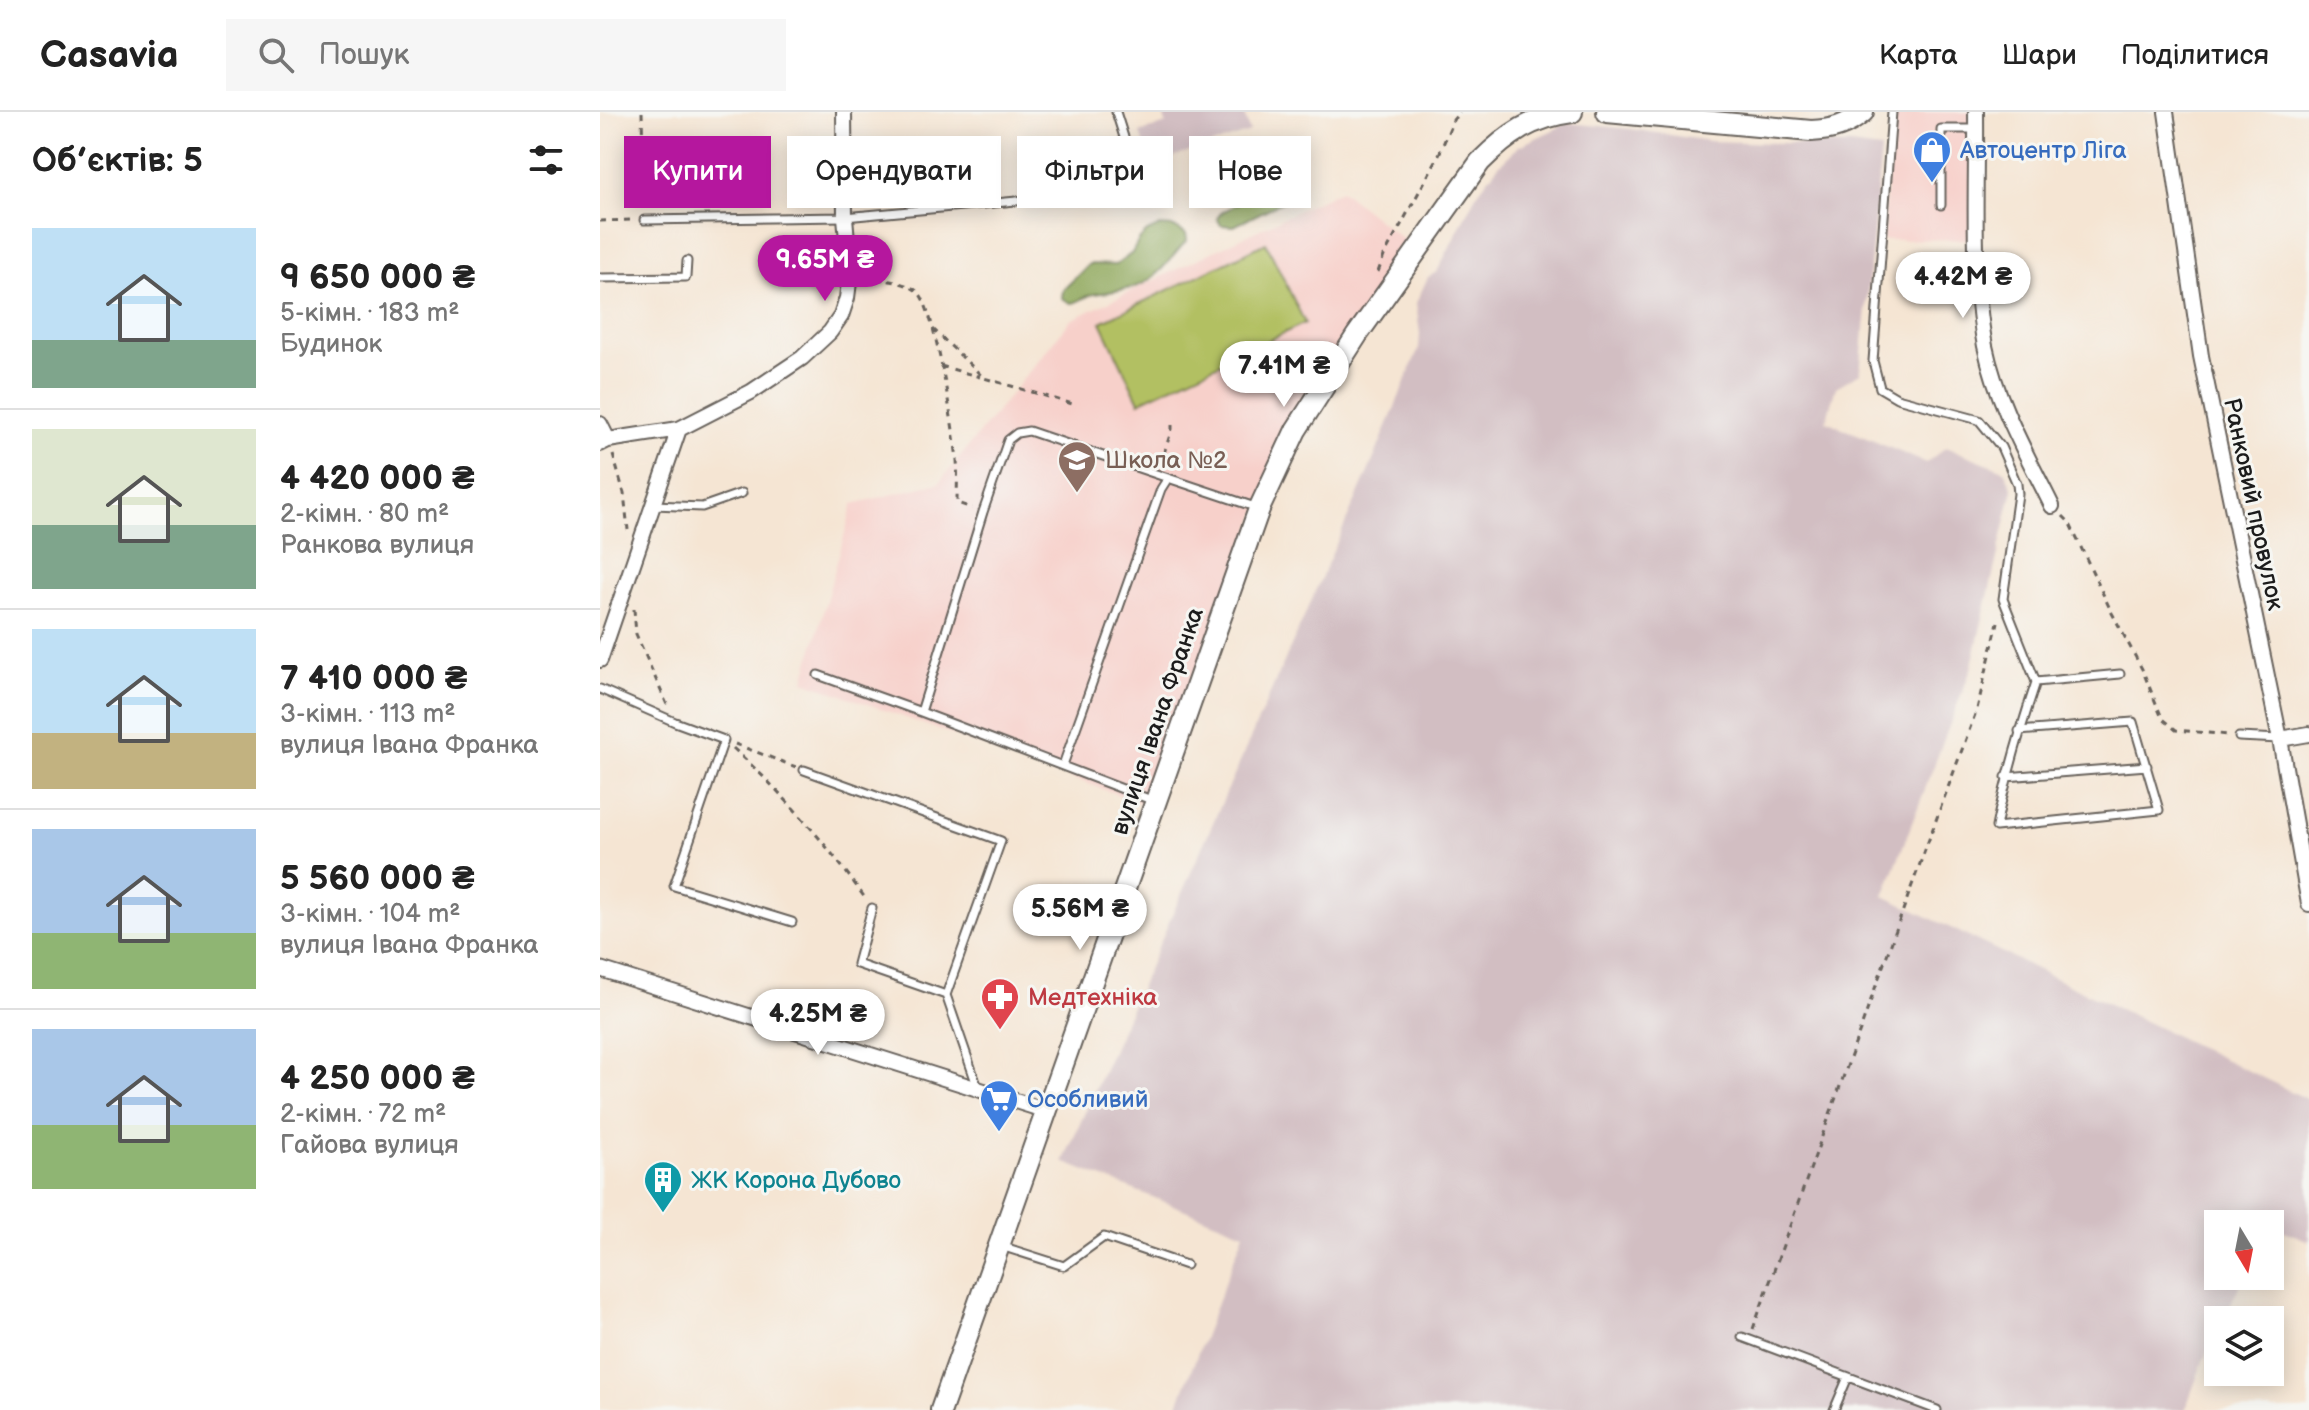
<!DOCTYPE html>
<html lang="uk">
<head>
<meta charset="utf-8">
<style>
  :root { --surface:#fff; --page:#f6f6f6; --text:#222; --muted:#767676; --line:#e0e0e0; --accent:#b5179e }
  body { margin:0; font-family:"Balsamiq Sans",sans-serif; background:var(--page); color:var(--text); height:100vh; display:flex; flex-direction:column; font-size:30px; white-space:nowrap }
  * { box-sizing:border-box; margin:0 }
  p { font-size:26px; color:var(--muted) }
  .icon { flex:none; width:44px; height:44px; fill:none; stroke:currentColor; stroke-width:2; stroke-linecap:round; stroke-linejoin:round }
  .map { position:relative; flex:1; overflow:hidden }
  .side { display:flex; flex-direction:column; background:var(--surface); width:600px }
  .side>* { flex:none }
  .guide { position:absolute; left:24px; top:24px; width:760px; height:72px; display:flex; gap:16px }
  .needle { width:52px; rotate:170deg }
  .fabs { position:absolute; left:1604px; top:1098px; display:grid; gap:16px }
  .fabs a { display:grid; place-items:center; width:80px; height:80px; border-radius:0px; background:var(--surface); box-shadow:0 4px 20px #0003; font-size:40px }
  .price { position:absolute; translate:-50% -68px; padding:0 18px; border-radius:28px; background:#fff; color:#222; font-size:26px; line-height:52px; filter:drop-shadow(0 2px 4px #0008) }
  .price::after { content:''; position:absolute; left:50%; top:48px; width:24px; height:18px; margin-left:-12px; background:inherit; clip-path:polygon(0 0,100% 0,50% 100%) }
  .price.active { background:var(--accent); color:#fff }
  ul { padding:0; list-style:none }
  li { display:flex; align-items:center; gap:24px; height:200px; padding:0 32px }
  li+li { border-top:2px solid var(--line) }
  li span { display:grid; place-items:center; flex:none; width:224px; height:160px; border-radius:0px; color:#555 }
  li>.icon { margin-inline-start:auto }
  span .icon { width:96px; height:96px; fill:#fffc; stroke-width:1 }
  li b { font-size:34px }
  h2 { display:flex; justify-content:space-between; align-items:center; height:96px; padding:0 32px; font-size:34px }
  .chip { padding:0 28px; border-radius:0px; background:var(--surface); box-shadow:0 4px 20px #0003; font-size:28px; line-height:72px }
  .chip.active { background:var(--accent); color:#fff }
  header { display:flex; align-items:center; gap:48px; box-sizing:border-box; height:112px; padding:0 40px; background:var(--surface); border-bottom:2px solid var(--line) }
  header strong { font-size:38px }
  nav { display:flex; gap:44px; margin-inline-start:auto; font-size:28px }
  .search { width:560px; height:72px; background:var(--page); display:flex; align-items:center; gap:20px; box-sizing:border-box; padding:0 28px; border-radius:0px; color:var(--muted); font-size:30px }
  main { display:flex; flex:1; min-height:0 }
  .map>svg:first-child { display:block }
  .built { fill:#f7d0ca }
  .industrial { fill:#d2bec2 }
  .green { fill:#b2c062; stroke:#676e3f; stroke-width:2 }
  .forest { fill:#8da658; stroke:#54613a; stroke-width:2 }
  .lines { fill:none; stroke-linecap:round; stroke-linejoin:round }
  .service-casing { stroke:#68625c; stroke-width:11 }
  .minor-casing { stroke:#68625c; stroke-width:18 }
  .secondary-casing { stroke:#68625c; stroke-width:24 }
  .path { stroke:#68625c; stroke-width:3; stroke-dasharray:6 6; stroke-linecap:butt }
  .service { stroke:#fff; stroke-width:7 }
  .minor { stroke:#fff; stroke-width:14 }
  .secondary { stroke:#fff; stroke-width:20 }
  .labels { text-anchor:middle; stroke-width:6; stroke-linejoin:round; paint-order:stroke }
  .shop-label { font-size:24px; fill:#366cbe; stroke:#f6f6f2; text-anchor:start }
  .education-label { font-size:24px; fill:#785e54; stroke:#f6f6f2; text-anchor:start }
  .street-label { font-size:24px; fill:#1c1c1c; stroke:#f6f6f2 }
  .health-label { font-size:24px; fill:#be3a42; stroke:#f6f6f2; text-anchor:start }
  .culture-label { font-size:24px; fill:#0d838f; stroke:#f6f6f2; text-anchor:start }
</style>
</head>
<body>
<header>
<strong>Casavia</strong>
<div class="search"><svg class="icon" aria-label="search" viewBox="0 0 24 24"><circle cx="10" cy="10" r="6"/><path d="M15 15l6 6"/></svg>Пошук</div>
<nav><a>Карта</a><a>Шари</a><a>Поділитися</a></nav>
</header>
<main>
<section class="side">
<h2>Об’єктів: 5<svg class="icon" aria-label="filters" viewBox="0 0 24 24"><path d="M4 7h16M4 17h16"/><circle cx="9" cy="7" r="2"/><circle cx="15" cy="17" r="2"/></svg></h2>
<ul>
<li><span style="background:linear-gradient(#bfe0f5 70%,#7fa58c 0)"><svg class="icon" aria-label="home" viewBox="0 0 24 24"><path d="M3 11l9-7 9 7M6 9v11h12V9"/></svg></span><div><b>9 650 000 ₴</b><p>5-кімн. · 183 m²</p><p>Будинок</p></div></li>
<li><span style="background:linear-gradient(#dfe7d0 60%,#7fa58c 0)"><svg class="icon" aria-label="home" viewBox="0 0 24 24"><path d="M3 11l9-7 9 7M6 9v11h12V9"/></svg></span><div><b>4 420 000 ₴</b><p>2-кімн. · 80 m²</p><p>Ранкова вулиця</p></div></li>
<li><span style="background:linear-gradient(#bfe0f5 65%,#c2b280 0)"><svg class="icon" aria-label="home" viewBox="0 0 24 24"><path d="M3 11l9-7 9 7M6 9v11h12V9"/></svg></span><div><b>7 410 000 ₴</b><p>3-кімн. · 113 m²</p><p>вулиця Івана Франка</p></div></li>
<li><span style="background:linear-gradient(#a9c7e8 65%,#8fb573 0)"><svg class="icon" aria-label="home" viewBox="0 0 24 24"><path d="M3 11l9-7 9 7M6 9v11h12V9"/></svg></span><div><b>5 560 000 ₴</b><p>3-кімн. · 104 m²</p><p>вулиця Івана Франка</p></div></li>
<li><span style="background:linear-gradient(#a9c7e8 60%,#8fb573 0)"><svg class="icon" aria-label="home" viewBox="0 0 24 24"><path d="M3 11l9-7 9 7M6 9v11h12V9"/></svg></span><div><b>4 250 000 ₴</b><p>2-кімн. · 72 m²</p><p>Гайова вулиця</p></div></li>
</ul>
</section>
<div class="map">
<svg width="1709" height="1298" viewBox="0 0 1709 1298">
  <rect width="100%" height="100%" fill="#f6f6f2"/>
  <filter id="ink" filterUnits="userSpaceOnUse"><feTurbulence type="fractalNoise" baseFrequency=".0125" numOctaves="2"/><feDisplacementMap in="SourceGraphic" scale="16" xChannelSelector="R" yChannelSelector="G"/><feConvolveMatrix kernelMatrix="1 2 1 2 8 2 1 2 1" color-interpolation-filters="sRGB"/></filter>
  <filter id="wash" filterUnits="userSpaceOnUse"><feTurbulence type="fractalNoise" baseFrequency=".006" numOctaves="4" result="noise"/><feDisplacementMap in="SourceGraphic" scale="32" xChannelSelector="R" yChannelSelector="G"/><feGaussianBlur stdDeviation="1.8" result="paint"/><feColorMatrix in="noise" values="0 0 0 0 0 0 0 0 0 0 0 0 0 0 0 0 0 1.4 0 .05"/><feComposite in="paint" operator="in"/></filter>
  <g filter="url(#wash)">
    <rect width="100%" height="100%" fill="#f5e5d3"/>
    <path class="built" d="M1292,0H1376L1377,127L1283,128Z
      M741,78L811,134L689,315L547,693L204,569L253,392L339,371L471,208Z"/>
    <path class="industrial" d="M563,0H643L650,20L550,53L540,21L566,12Z
      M968,11L1031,17L1109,29L1250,33L1281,37L1260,261L1236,275L1226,309L1326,351L1346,335L1404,358L1413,377L1371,557L1284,784L1709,988V1129L1672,1114L1670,1116V1112H1618V1164H1644L1623,1208H1618V1218L1603,1249L1585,1298H576L644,1121L463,1050L772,351L819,236L820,222L816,191L828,165L837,160L876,83L898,54L919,34Z"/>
    <path class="green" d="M666,131L705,211L539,290L501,210Z"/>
    <path class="forest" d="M682,66L687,67L692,75L690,86L634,114L621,113L617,106L621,101Z
      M560,114L574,115L586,122L587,128C575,142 556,167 540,173C525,179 510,179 495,182C486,183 480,190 471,191L462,186L463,178L489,152L516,153L532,141L539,128L547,120Z"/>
  </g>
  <g filter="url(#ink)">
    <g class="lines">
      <defs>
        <path id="service" d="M1292,0L1273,249L1280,276L1297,286L1379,308L1401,335L1417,372L1418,382L1403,487L1436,570C1420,618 1406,665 1396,715L1559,698L1533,610L1419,619
          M1341,93V17H1376
          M44,108L245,105L501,81L535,60L516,0
          M0,166L86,165L87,149
          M54,393L102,395L142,381
          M218,563L321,600L554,689
          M1436,570L1520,562
          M0,577L75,610L124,628L74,774L192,810
          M321,600L383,400L408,328L417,321L429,319L568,366
          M1639,625L1680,627
          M463,653L561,377L568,366L658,396
          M204,658L401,729L346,883L378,976
          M1406,665L1547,654
          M272,796L257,852L346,883
          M401,1134L464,1154L504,1125L586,1153
          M1142,1225L1337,1298
          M1234,1298L1248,1265"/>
        <path id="minor" d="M1376,0C1377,75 1371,161 1385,234C1397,291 1427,343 1452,394
          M1566,0L1601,244L1680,627L1709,792
          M0,312L8,328
          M0,332L8,328L79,317L151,280L202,246L230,220L241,204L247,186L250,162L245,105L244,0
          M0,548L79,317
          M1680,627L1709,622
          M0,857L447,999"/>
        <path id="secondary" d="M1007,0L1211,19C1232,18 1247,14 1263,0
          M341,1298L659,397L696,318L757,223L880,50C908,22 932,5 972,0"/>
      </defs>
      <use href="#service" class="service-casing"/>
      <use href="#minor" class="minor-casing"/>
      <use href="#secondary" class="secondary-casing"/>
      <path class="path" d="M42,0L44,96
        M0,109L32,108
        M778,160L784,144L838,45L853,8L860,0
        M265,165C281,168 306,169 318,180C335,196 354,319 357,348C358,362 357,377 357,391L372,396
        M333,217L384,266L476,293
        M341,254L380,265
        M13,343L24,381L28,418
        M560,353L572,317V307
        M1463,404L1469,410L1512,501L1542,557L1562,606L1576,618L1629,623
        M34,497L36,522L68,595
        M135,632L196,655
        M133,636C183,681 226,731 265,786
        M1153,1217L1311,776L1377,597L1398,510"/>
      <use href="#service" class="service"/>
      <use href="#minor" class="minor"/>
      <use href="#secondary" class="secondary"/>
    </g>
  </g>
  <defs>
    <symbol id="shop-pin" viewBox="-11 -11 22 30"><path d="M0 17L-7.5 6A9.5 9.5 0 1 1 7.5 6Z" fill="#3f7fe0" stroke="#f6f6f2"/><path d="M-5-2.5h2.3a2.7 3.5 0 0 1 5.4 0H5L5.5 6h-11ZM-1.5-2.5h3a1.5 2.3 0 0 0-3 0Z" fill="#fff"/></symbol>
    <symbol id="school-pin" viewBox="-11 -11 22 30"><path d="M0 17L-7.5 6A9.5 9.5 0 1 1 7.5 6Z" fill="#8d6e63" stroke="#f6f6f2"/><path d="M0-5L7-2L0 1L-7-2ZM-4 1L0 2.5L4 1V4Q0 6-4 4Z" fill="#fff"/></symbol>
    <symbol id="pharmacy-pin" viewBox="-11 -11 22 30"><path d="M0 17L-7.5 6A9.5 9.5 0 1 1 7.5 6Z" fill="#e0444e" stroke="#f6f6f2"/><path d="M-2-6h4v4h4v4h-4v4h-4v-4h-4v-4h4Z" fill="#fff"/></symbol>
    <symbol id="supermarket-pin" viewBox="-11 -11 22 30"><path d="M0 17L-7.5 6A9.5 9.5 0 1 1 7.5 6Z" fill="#3f7fe0" stroke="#f6f6f2"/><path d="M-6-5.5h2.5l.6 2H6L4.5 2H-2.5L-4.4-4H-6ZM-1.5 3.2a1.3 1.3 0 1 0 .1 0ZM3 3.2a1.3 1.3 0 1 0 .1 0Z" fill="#fff"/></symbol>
    <symbol id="building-pin" viewBox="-11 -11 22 30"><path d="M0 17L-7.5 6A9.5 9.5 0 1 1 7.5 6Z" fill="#0f9aa8" stroke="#f6f6f2"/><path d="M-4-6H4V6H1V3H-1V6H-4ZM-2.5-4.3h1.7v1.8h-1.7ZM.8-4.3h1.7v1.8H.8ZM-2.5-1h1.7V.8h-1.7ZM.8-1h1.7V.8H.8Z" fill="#fff"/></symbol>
  </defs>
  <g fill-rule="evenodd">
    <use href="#shop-pin" x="1310" y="16" width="44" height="60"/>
    <use href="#school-pin" x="455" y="326" width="44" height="60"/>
    <use href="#pharmacy-pin" x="378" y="863" width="44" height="60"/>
    <use href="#supermarket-pin" x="377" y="965" width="44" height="60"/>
    <use href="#building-pin" x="41" y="1046" width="44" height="60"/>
  </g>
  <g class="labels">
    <g class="shop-label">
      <text x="1360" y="46">Автоцентр Ліга</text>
      <text x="427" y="995">Особливий</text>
    </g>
    <g class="education-label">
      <text x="505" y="356">Школа №2</text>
    </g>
    <g class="street-label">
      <text transform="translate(1654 392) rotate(78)" y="8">Ранковий провулок</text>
      <text transform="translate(557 609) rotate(-71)" y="8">вулиця Івана Франка</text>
    </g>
    <g class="health-label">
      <text x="428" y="893">Медтехніка</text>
    </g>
    <g class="culture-label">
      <text x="91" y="1076">ЖК Корона Дубово</text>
    </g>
  </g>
</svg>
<div class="fabs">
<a><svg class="needle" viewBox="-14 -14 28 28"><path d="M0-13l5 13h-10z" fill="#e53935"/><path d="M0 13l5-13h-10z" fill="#767676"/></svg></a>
<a><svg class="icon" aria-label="layers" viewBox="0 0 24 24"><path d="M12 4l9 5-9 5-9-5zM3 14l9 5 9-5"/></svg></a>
</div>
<b class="price active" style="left:225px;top:191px">9.65M ₴</b>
<b class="price" style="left:1363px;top:208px">4.42M ₴</b>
<b class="price" style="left:684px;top:297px">7.41M ₴</b>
<b class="price" style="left:480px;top:840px">5.56M ₴</b>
<b class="price" style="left:218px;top:945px">4.25M ₴</b>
<div class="guide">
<a class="chip active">Купити</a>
<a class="chip">Орендувати</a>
<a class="chip">Фільтри</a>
<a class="chip">Нове</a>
</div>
</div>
</main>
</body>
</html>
